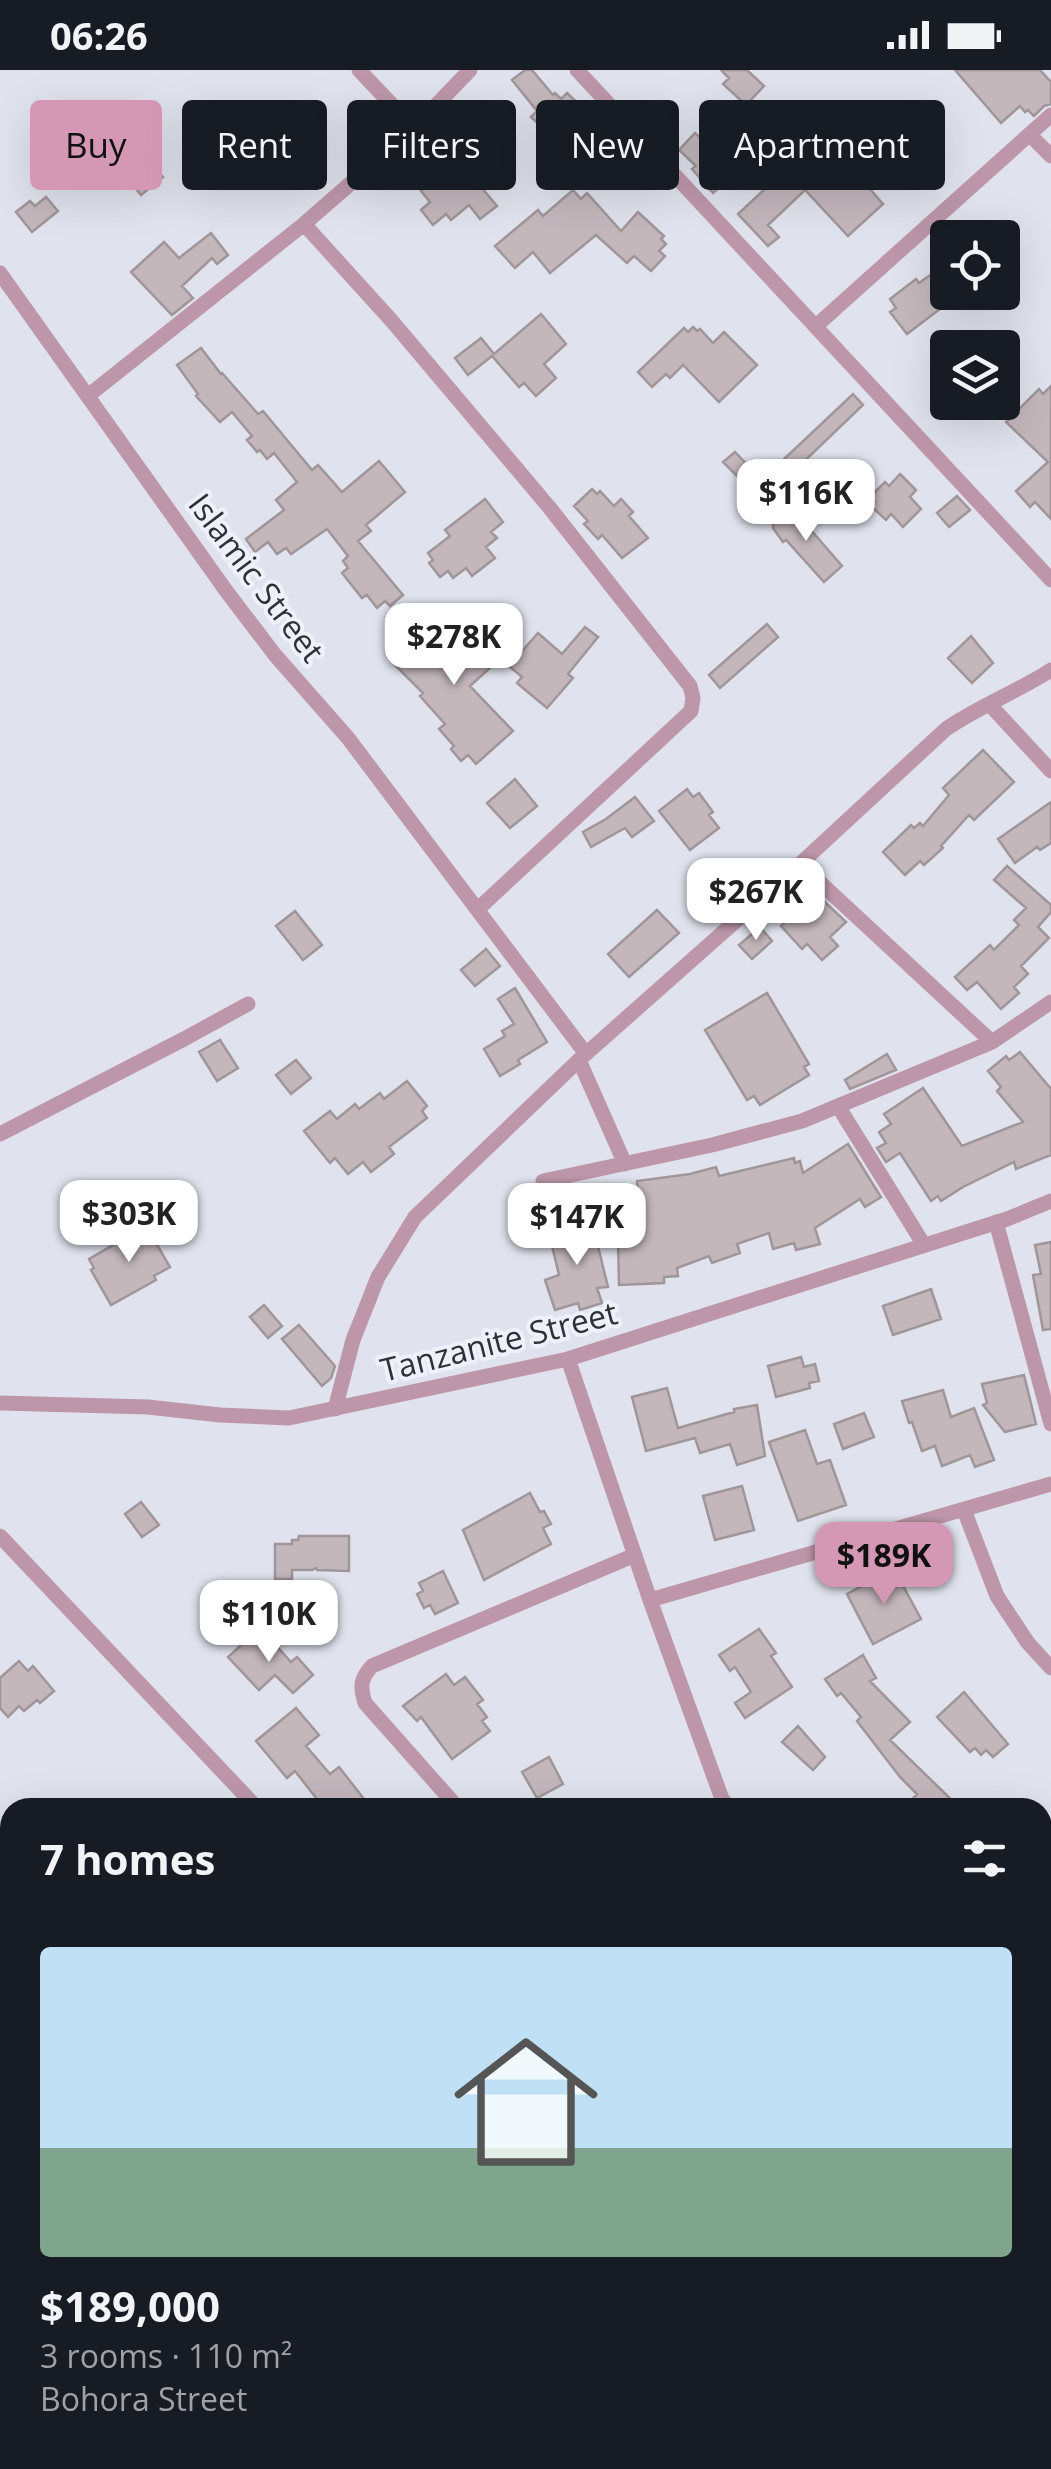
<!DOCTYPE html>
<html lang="en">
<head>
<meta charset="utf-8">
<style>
  :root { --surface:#171b24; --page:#242831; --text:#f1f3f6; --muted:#9ea1a6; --accent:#d598b4 }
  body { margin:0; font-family:"Open Sans",sans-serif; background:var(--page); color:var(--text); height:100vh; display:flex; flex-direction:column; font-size:38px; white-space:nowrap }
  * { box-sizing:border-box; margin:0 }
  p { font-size:32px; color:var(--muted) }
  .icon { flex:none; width:55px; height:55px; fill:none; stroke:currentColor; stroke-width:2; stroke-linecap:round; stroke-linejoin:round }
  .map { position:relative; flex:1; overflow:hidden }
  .details { position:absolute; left:0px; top:1728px; width:1052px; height:672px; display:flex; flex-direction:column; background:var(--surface); border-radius:30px 30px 0 0; box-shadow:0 10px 40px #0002 }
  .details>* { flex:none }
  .guide { position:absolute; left:30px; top:30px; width:992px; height:90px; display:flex; gap:20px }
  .controls { position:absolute; left:930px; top:150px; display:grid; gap:20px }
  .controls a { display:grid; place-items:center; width:90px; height:90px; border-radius:10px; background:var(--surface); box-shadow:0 10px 40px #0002; font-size:50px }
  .price { position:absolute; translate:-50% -85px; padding:0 22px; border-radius:20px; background:#fff; color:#222; font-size:32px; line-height:65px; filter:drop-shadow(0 2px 5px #0008) }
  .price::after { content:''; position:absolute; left:50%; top:60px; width:30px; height:22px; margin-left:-15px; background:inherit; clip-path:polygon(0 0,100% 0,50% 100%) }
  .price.on { background:var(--accent); color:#111 }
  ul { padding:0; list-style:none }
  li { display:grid; align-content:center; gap:20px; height:530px; padding:0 40px }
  li span { display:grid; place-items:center; height:310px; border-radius:10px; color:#555 }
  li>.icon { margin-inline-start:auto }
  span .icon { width:180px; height:180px; fill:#fffc; stroke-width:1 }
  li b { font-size:42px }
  h2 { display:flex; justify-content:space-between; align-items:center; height:120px; padding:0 40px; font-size:42px }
  .tag { padding:0 35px; border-radius:10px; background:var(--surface); box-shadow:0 10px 40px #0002; font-size:35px; line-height:90px }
  .tag.on { background:var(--accent); color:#111 }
  .status { display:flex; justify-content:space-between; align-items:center; height:70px; padding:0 50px; background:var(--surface); direction:ltr }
  .status svg { height:28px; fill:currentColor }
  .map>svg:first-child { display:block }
  .building { fill:#c3b7bc; stroke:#a09599; stroke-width:2.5 }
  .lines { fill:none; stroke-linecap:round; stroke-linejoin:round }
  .minor { stroke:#bd97a9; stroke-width:15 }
  .labels { text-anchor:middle; stroke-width:8; stroke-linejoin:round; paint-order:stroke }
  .street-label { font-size:32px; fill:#303135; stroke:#edf1fb }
</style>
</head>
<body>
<div class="status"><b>06:26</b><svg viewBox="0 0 49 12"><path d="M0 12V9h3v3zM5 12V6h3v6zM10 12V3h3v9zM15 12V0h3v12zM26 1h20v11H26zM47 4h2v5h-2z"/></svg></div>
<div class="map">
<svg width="1051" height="2399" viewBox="0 0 1051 2399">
  <rect width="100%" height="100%" fill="#e0e3ed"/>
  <path class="building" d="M525,0H532L553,25L555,23L561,29L567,23L586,41L556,71L531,47L537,41L512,10Z
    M721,0H747L764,16L746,35L723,14L729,8Z
    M955,0H1040L1051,12V34L1044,36L1034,46L1028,40L1025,42L1020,36L1001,53Z
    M695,63L708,75L706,77L732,106L713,123L692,99L696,96L679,80Z
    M826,69L883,134L848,166L805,120L768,155L779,167L768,176L738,144L781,104L784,106Z
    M146,87L163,107L141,125L124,105Z
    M437,98L446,109L456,100L460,104L466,99L497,136L480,149L469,135L451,150L446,144L433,155L421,140L430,132L421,121L427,117L422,111Z
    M573,120L581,129L587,123L621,161L638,142L664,166L661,169L666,174L659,181L665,186L651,201L634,186L627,193L596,165L550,203L533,182L515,198L495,176L538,140L543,146Z
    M46,127L58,141L32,162L16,142L30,131L35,136Z
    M211,163L228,185L217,194L212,188L182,216L193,228L172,245L131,202L164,172L179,188Z
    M947,193L948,233L907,264L890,242L896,238L890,229L916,209L919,213Z
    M541,244L566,274L544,294L556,308L536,326L524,313L519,317L492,286L468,305L455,288L481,268L494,284Z
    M693,257L697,261L700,259L713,273L724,262L757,295L719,332L683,295L670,308L666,304L652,317L638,302L684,258L688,262Z
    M201,278L221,304L222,303L258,344L263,341L312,400L318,395L342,422L379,391L405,422L366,455L371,461L358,471L403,525L390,536L385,531L377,538L367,525L362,528L342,503L348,498L343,491L348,486L327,459L291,484L286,478L277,484L268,472L255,482L246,469L284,440L276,430L297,412L274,383L267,389L260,380L257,382L247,370L252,366L232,342L220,352L196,326L198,324L177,295Z
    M1051,316V449L1035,432L1030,437L1016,421L1048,392L1006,352L1039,319L1043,324Z
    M853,324L863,335L793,402L782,391Z
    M735,382L763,411L752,421L723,392Z
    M900,404L916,420L910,427L921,439L903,457L891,444L886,450L871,436L875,432L870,427L885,412L889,416Z
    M592,419L597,424L600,421L614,436L621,429L633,442L629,446L648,468L622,488L602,465L598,469L584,454L588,451L574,436Z
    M957,426L970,440L949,457L937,443Z
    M485,429L503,452L491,462L497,468L486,477L495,488L472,506L466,498L453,508L448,501L440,507L429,493L433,490L428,483L450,466L445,460Z
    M795,437L810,459L842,496L824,512L786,470L783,472L773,458V452Z
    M421,553L449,582L480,558L503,586L470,616L513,661L476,694L468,685L461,691L451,679L454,676L439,659L445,654L420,626L423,623L391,591L397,586L387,576L402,561L407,567Z
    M767,554L778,567L720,618L709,605Z
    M585,557L598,567L568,604L573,608L547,638L517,613L522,607L509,596L538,563L562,584Z
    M971,566L993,593L972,613L948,588Z
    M983,680L1014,712L974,750L969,745L941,776L943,778L924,795L920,791L905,805L883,782L911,755L914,758L920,753L923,756L949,725L943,718Z
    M515,709L537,736L510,758L487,733Z
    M687,719L693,727L699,723L713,742L709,745L719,758L690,780L659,741Z
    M635,727L654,751L632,767L625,758L591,777L583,762L606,749Z
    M1051,732V773L1040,780L1037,777L1015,793L998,769Z
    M1007,796L1051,835V842L1038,857L1049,868L1021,896L1028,904L1014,917L1019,923L1001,939L977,912L967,920L955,907L990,875L994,880L1019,855L1014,850L1026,838L994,810Z
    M811,819L846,852L830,867L838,876L822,890L807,874L802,879L781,856L803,835L799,830Z
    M657,840L679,863L629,907L608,884Z
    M295,841L322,875L303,890L276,856Z
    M760,857L772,871L752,889L739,875Z
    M486,879L500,896L475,916L461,900Z
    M515,918L547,972L518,990L520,994L500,1006L484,979L505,966L502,961L514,954L498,929Z
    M767,923L809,994L804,997L809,1005L760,1035L754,1026L747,1030L705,960Z
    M220,970L238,998L217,1011L199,982Z
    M1020,982L1051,1019V1085L1016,1099L1014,1092L963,1117L941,1131L938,1126L931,1131L900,1083L886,1092L877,1078L886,1073L879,1062L891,1054L884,1044L923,1018L962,1076L1023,1052L997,1021L1001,1017L988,1001L1006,986L1009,990Z
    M887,984L896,1000L850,1019L845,1010Z
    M296,990L311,1008L291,1024L276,1005Z
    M407,1011L427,1036L422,1041L427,1048L389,1077L394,1084L371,1102L363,1092L348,1104L335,1088L330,1093L304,1061L330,1041L337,1049L355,1034L359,1039L380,1023L384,1029Z
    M848,1074L881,1127L865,1137L860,1129L815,1158L820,1174L796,1180L794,1173L773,1179L769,1163L737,1174L740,1183L712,1193L709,1186L677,1198L678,1206L664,1207V1213L619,1215L617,1123H638L637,1111L690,1104L716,1097L719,1106L794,1088L795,1093L800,1091L803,1103Z
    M592,1152L608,1217L597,1218L602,1233L580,1240L578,1233L555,1240L545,1210L559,1205L549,1163Z
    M146,1156L170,1197L154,1206L156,1210L111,1235L91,1200L94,1198L89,1189Z
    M1051,1172V1259L1043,1260L1033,1205L1041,1204L1035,1175Z
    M931,1219L941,1249L893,1265L883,1236Z
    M264,1235L282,1256L268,1268L250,1247Z
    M299,1255L335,1296L331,1308L322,1316L282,1269Z
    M801,1287L804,1297L815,1294L819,1311L809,1313L810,1318L776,1327L768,1296Z
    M1024,1305L1036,1354L1005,1362L983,1335L987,1333L982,1314Z
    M667,1318L678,1358L734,1342V1339L757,1335L765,1386L737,1395L730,1374L700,1383L695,1368L646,1381L632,1327Z
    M943,1320L951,1347L974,1338L994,1390L975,1397L970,1385L942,1396L935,1376L922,1381L912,1352L909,1353L902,1331Z
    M864,1343L874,1367L843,1379L834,1354Z
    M805,1360L817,1394L830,1390L846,1435L798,1451L769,1372Z
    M742,1416L754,1460L715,1470L703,1426Z
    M530,1423L540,1442L544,1441L551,1454L543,1458L551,1474L484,1510L463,1460Z
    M141,1432L159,1455L142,1467L125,1444Z
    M299,1466H349V1501L317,1500L316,1498L312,1500H292V1509H275V1474H292V1470H298Z
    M894,1499L921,1549L873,1574L847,1524Z
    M443,1501L458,1533L435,1544L430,1535L424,1538L417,1524L423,1521L419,1513Z
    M759,1559L776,1583L771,1586L792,1617L745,1648L735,1633L751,1622L735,1597L730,1601L719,1585Z
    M250,1567H256L265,1577L272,1571L291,1592L297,1587L313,1605L293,1623L275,1605L259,1620L228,1587Z
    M863,1585L876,1608L870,1611L910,1652L890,1670L960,1738H904L917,1724L900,1707L857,1651L861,1647L841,1623L837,1626L825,1609Z
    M19,1591L28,1601L33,1596L54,1621L40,1633L37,1630L24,1641L19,1636L8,1647L0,1638V1608Z
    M446,1604L454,1615L465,1607L483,1630L477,1634L487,1647L482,1651L490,1661L452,1689L421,1647L417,1651L403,1636Z
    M964,1622L1008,1674L993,1687L986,1680L981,1685L975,1678L970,1682L937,1647Z
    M296,1638L319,1665L306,1676L330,1704L339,1697L371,1738H324L295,1701L287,1708L256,1671Z
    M798,1656L825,1687L813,1700L782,1672Z
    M549,1687L563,1714L537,1728L522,1702Z"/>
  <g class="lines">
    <path class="minor" d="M359,0L414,58
      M577,0L1051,510
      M1030,65L1051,86
      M304,154L391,250L549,437L690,616L693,628L691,641L478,839
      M0,203L227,522L275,585L348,668L586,984
      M816,256L1051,45
      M89,325L304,154L414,58L470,0
      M990,635L1051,701
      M800,794L992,972
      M579,990L625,1094
      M838,1036L924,1175
      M0,1064L184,969L248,934
      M543,1111L712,1075L802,1051L992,972L1051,932
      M996,1152L1051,1354
      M568,1289L650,1530L722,1729L730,1738
      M0,1333L148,1337L220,1345L289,1348L568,1289L1007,1149L1051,1131
      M335,1339L353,1270L378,1207L415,1147L579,990L800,794L946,659C979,636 1017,622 1051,600
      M964,1440L997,1526L1028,1573L1051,1598
      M0,1466L257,1738
      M650,1530L1051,1414
      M458,1738L365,1633C360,1617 360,1609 372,1596L635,1485
      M0,1975L10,1987
      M1042,2083L1051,2092
      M0,2107L10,2098
      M0,2367L10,2359
      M160,2390L168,2399
      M443,2390L451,2399
      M889,2390L897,2399
      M673,2399L683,2390"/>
  </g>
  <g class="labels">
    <g class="street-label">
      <text transform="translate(256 508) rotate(53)" y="11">Islamic Street</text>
      <text transform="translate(499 1272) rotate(-14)" y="11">Tanzanite Street</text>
    </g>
  </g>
</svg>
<div class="controls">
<a><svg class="icon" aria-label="locate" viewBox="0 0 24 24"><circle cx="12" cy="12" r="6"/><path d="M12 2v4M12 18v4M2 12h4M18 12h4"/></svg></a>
<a><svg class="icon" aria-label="layers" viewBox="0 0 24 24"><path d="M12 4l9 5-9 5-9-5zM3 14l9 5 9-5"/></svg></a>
</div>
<b class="price" style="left:806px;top:474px">$116K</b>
<b class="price" style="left:454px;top:618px">$278K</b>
<b class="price" style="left:756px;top:873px">$267K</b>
<b class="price" style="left:129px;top:1195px">$303K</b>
<b class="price" style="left:577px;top:1198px">$147K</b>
<b class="price on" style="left:884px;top:1537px">$189K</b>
<b class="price" style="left:269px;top:1595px">$110K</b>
<div class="guide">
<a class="tag on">Buy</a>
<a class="tag">Rent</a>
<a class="tag">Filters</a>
<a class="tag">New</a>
<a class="tag">Apartment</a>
</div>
<section class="details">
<h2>7 homes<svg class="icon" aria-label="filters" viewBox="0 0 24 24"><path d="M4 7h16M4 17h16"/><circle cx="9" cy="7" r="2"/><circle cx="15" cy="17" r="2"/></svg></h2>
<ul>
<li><span style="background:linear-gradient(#bfe0f5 65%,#7fa58c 0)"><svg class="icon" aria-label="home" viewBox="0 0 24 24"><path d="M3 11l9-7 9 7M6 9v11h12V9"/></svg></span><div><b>$189,000</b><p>3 rooms · 110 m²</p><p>Bohora Street</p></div></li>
</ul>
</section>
</div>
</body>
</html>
